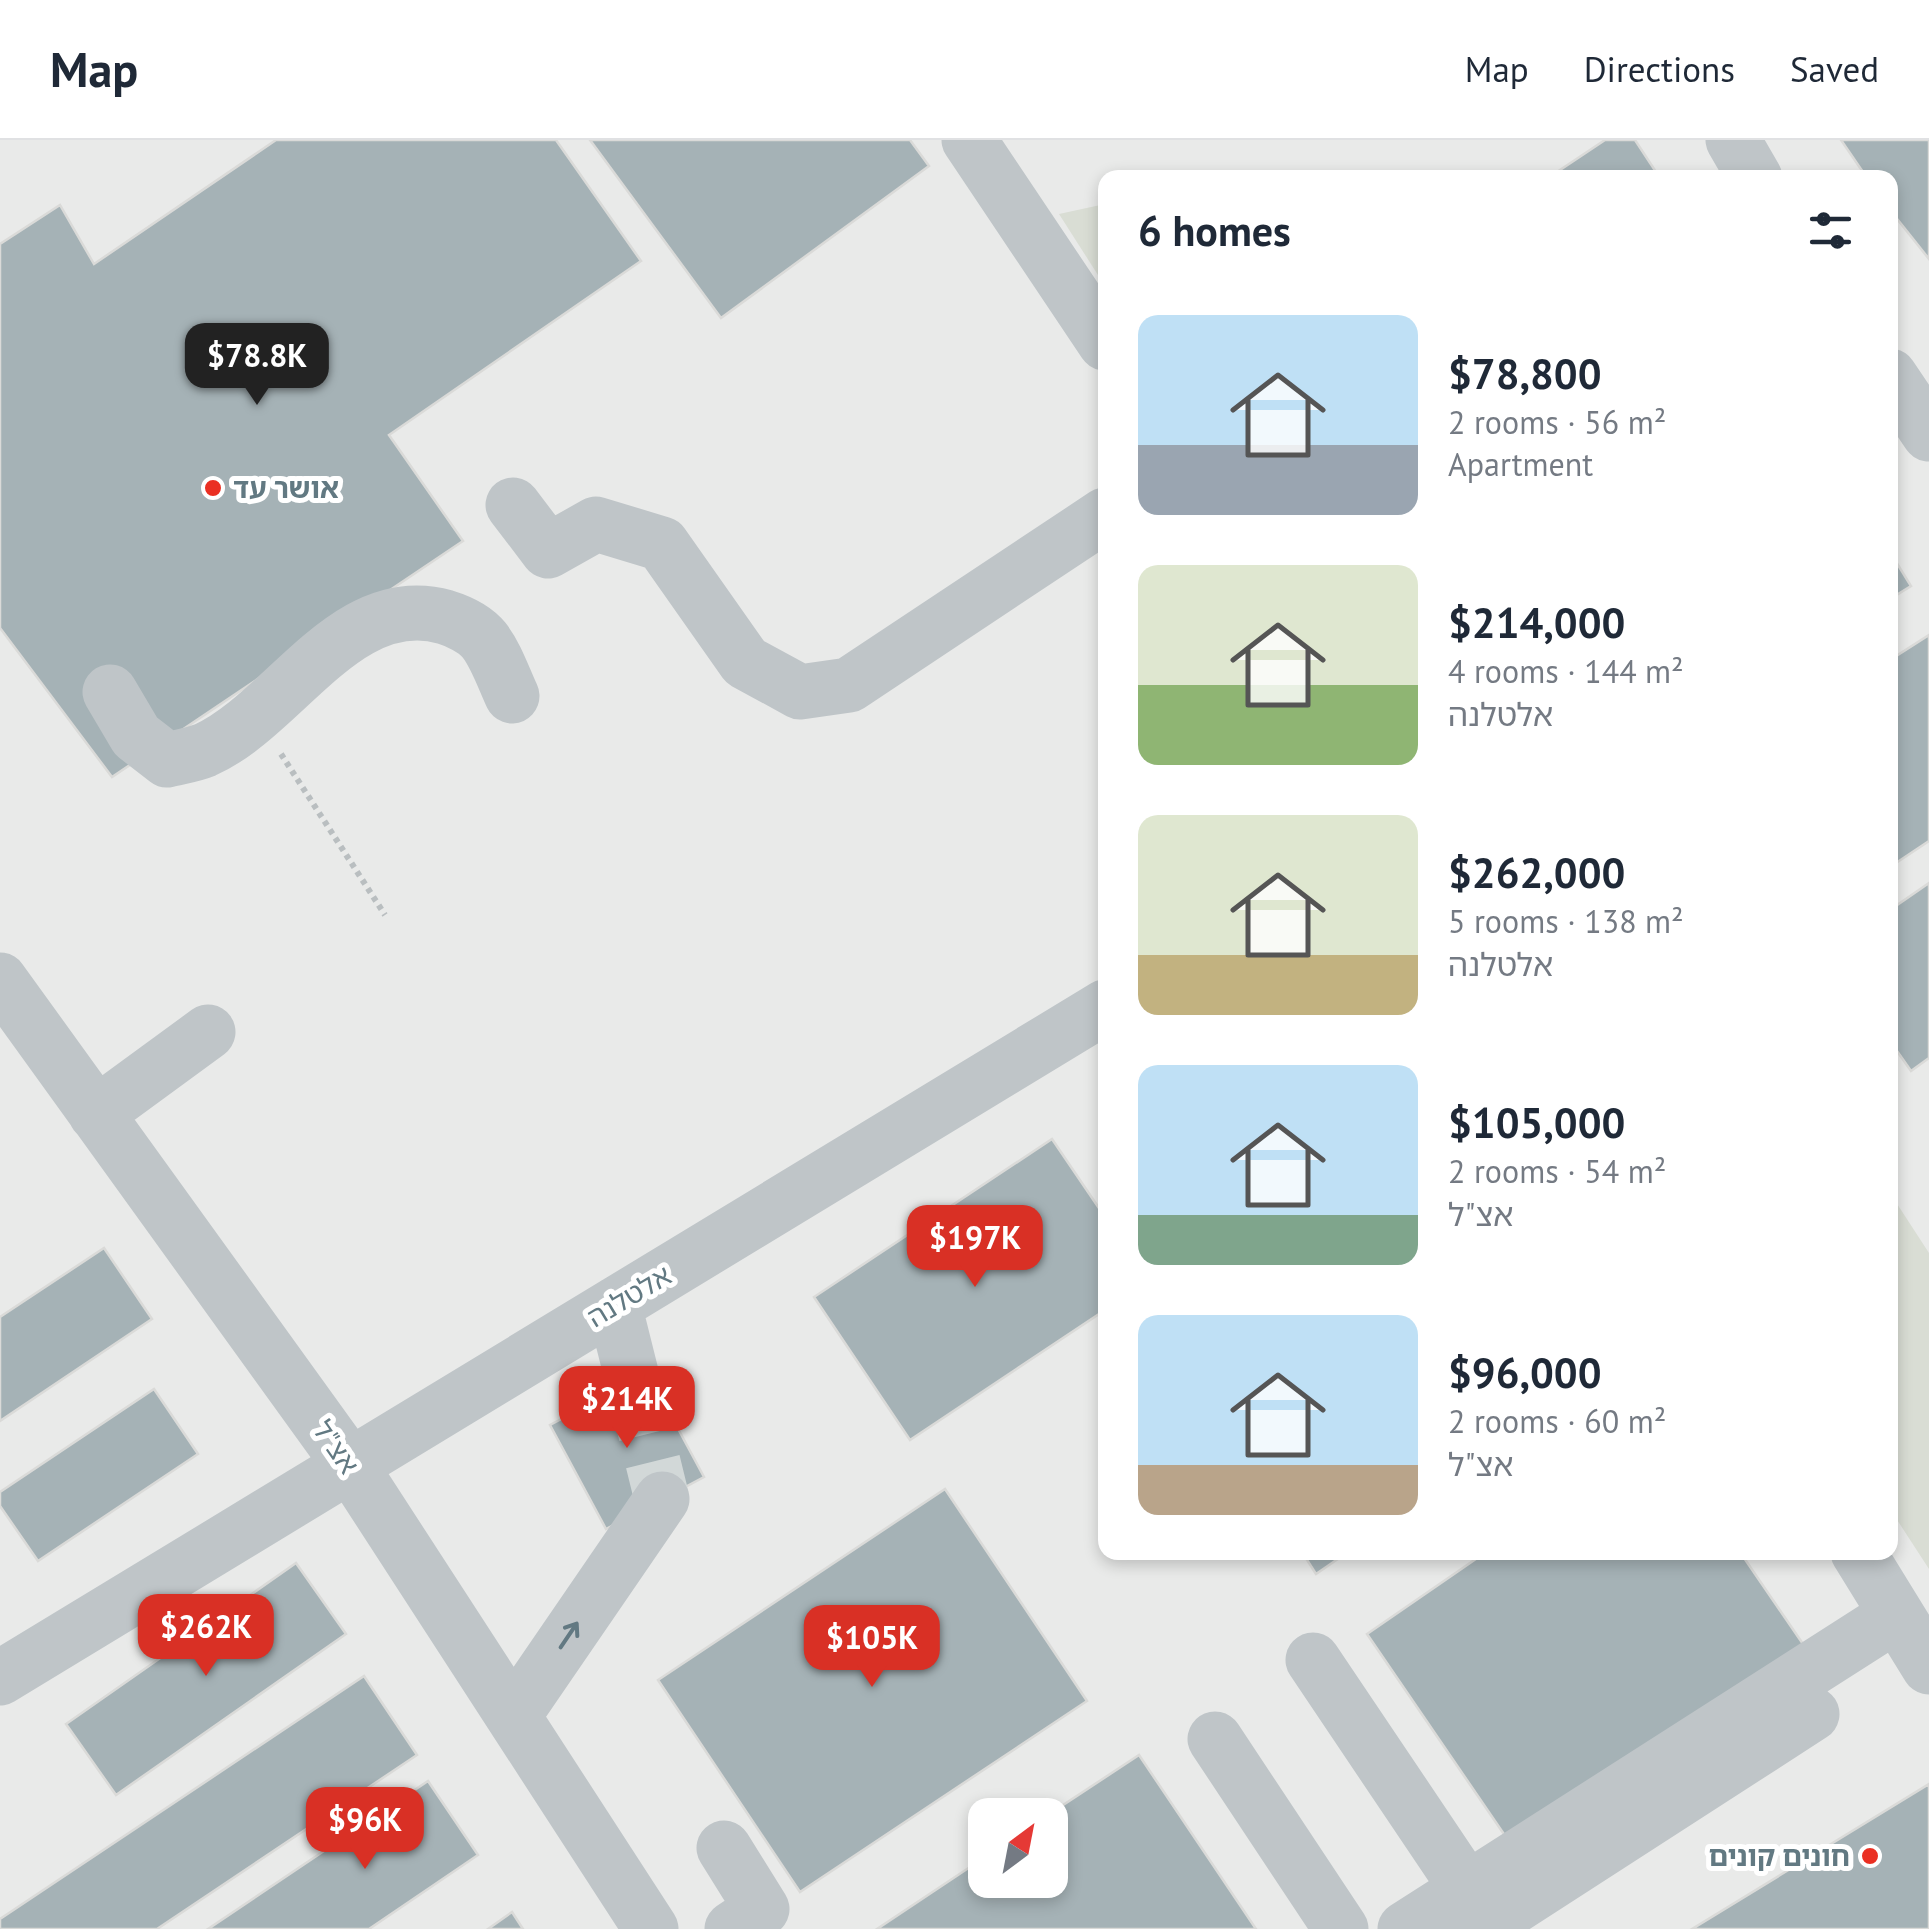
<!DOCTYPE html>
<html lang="en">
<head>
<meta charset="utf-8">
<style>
  :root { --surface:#fff; --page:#f2f2f3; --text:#1f2937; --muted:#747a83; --line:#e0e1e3; --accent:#d93025 }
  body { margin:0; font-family:"PT Sans","Noto Sans Hebrew",sans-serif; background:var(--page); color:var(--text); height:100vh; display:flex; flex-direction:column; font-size:38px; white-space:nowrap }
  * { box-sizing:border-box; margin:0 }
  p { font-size:32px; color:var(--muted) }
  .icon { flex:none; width:55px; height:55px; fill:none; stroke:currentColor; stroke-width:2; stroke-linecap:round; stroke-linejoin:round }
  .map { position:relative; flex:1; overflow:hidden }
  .side { position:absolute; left:1098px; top:30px; width:800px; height:1390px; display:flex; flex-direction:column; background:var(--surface); border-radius:20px; box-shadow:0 5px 15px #0003 }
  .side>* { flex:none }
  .needle { width:65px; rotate:32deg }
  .buttons { position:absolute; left:968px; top:1658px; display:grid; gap:20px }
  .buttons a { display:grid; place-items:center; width:100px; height:100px; border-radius:20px; background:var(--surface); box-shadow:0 5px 15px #0003; font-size:50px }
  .price { position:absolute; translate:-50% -85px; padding:0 22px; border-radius:20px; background:var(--accent); color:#fff; font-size:32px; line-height:65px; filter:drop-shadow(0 2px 5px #0008) }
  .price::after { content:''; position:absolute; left:50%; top:60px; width:30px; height:22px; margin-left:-15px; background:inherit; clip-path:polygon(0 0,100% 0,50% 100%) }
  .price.active { background:#222; color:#fff }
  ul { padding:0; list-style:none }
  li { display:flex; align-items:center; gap:30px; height:250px; padding:0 40px }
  li span { display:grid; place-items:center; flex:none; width:280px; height:200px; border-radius:20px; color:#555 }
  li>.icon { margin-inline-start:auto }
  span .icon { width:120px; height:120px; fill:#fffc; stroke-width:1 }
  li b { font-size:42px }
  h2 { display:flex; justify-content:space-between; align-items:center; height:120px; padding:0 40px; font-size:42px }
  header { display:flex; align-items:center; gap:60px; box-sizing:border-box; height:140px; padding:0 50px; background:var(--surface); border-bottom:2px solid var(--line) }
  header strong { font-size:48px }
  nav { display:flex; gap:55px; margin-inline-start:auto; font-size:35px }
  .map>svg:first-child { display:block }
  .built { fill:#e9eae9; fill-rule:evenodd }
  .green { fill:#d9ddd4 }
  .building { fill:#a5b2b6; stroke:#dadad8; stroke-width:2.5 }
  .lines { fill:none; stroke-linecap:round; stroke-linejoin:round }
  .minor-tunnel { stroke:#d2d8d8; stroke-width:55; stroke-dasharray:55 28; stroke-linecap:butt }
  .path { stroke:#b9bec0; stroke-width:6; stroke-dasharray:5 5; stroke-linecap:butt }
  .minor { stroke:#bfc5c8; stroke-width:55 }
  .oneway { stroke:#627982 }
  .poi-dot { fill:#ea3023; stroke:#fff; stroke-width:4 }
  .labels { text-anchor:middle; stroke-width:10; stroke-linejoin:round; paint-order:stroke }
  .poi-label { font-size:28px; font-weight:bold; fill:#627982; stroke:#fff; text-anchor:start }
  .street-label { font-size:28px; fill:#627982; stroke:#fff }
</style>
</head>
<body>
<header>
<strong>Map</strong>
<nav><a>Map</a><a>Directions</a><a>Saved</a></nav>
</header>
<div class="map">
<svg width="1929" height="1789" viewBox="0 0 1929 1789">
  <rect width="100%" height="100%" fill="#f8f8f5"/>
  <path class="built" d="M0,0H1929V1789H0ZM1105,38H1890V1412H1105ZM985,1675H1050V1740H985Z"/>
  <path class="green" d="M1105,64V146L1059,74Z
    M1890,1053L1929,1113V1429L1890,1369Z"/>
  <path class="building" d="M276,0H556L641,121L389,295L463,401L112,637L0,488V104L60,65L94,124Z
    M590,0H910L929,26L721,178Z
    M1605,0H1635L1660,38H1548Z
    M1841,0H1929V119L1890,70V38H1867Z
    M1890,412L1911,446L1890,459Z
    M1929,495V701L1890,727V520Z
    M1929,743V918L1911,931L1890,901V770Z
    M1052,999L1105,1077V1170L910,1300L814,1157Z
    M104,1108L152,1179L0,1281V1177Z
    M648,1233L704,1337L606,1389L550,1285Z
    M154,1249L198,1314L38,1421L0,1366V1352Z
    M945,1349L1087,1561L800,1752L658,1540Z
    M1302,1412H1348L1316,1434Z
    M1486,1412H1740L1803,1504L1510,1703L1367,1494Z
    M296,1423L346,1494L116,1655L66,1584Z
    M364,1536L417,1615L157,1789H0V1779Z
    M1139,1615L1256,1789H877L985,1717V1740H1050L1048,1675Z
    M428,1641L478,1715L369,1789H208Z
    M1929,1644V1789H1692Z
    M512,1772L523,1789H488Z"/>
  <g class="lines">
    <path class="minor-tunnel" d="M633,1241L662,1359"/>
    <path class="path" d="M281,614L385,775"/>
    <path class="minor" d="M969,0L1105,203
      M1733,0L1755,38
      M1890,236L1929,294
      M513,365L548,411L596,384L662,404L745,522L800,552L849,545L1105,375
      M110,552L136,596L167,620C179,617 193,615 205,610C285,574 346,449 445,477C458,481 475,489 484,500C496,515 504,539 512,556
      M0,840L350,1325L651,1789
      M96,974L208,892
      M614,1165L633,1241
      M1858,1412L1929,1527
      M1313,1520L1467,1749
      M0,1538L1105,867
      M514,1575L662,1359
      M1215,1599L1341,1789
      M724,1708L762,1769L732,1789
      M1405,1789L1896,1475
      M1479,1789L1812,1574"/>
  </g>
  <defs><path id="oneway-shaft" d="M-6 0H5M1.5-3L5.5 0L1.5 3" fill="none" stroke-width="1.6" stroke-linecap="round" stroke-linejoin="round" transform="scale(2.5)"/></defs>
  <use class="oneway" href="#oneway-shaft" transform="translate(569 1495) rotate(-56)"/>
  <g class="poi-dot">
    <circle cx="213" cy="348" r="10"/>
    <circle cx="1870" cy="1716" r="10"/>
  </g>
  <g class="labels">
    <g class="poi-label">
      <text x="233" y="358">אושר עד</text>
      <text x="1850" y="1726" text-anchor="end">חונים קונים</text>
    </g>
    <g class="street-label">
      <text transform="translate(629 1156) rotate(-31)" y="10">אלטלנה</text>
      <text transform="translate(336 1307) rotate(55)" y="10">אצ"ל</text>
    </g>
  </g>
</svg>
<div class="buttons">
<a><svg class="needle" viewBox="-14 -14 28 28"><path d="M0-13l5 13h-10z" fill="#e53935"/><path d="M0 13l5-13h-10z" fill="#747a83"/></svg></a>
</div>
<b class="price active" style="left:257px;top:268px">$78.8K</b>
<b class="price" style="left:975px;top:1150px">$197K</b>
<b class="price" style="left:627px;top:1311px">$214K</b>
<b class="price" style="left:206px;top:1539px">$262K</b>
<b class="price" style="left:872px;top:1550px">$105K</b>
<b class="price" style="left:365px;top:1732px">$96K</b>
<section class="side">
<h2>6 homes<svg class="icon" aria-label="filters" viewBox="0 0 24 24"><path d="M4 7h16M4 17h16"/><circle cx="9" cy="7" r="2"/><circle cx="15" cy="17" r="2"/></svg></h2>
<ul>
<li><span style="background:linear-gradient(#bfe0f5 65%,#9aa5b1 0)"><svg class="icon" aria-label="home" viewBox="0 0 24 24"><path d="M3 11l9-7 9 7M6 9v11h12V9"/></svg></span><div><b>$78,800</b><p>2 rooms · 56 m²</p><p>Apartment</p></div></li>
<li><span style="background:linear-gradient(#dfe7d0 60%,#8fb573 0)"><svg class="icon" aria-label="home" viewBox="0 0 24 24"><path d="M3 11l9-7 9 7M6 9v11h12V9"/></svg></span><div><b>$214,000</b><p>4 rooms · 144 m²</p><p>אלטלנה</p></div></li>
<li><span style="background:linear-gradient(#dfe7d0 70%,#c2b280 0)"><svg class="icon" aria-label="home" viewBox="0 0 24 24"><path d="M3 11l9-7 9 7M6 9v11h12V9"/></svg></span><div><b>$262,000</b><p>5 rooms · 138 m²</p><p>אלטלנה</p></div></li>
<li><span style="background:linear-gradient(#bfe0f5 75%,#7fa58c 0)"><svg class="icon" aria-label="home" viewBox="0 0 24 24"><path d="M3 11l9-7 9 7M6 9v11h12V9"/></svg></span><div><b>$105,000</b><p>2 rooms · 54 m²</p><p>אצ&quot;ל</p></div></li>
<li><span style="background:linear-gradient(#bfe0f5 75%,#b9a48a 0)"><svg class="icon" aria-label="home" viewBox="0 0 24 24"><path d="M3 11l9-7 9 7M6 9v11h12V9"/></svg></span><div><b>$96,000</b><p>2 rooms · 60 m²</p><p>אצ&quot;ל</p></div></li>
</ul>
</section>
</div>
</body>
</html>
